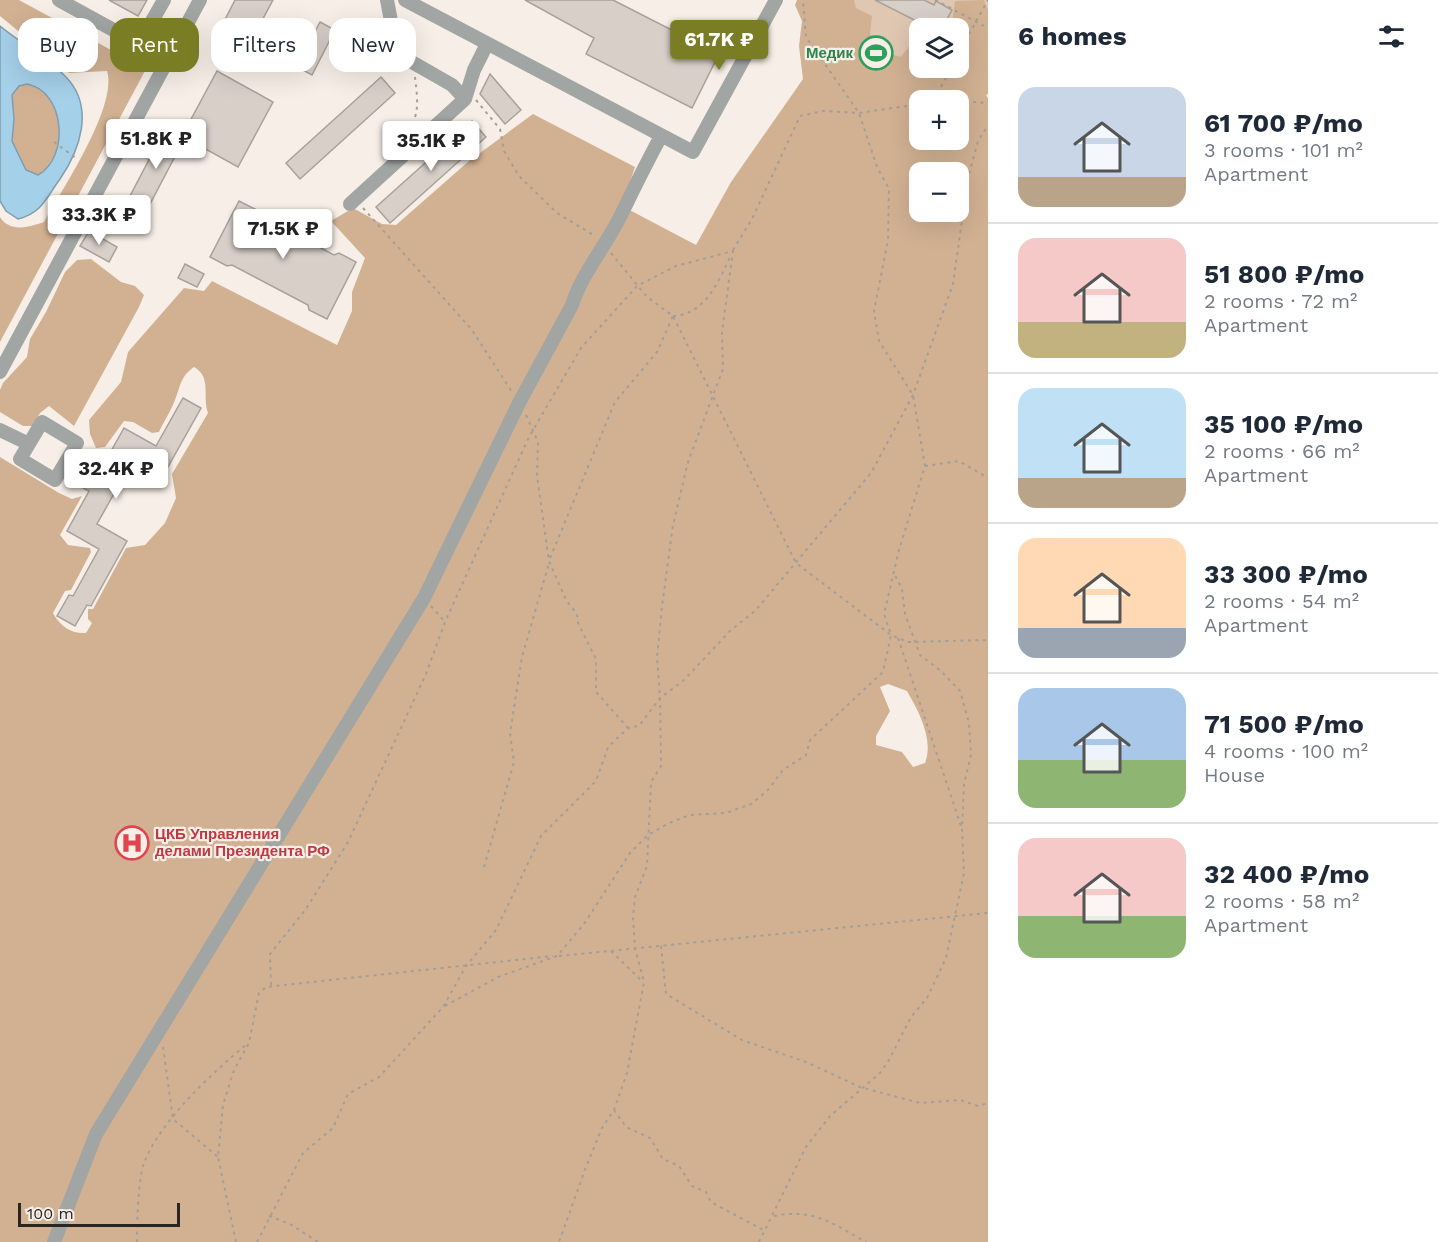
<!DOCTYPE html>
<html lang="en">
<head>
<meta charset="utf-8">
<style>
  :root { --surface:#fff; --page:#f2f2f3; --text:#1f2937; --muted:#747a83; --line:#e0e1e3; --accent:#7b7d25 }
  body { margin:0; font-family:"Work Sans",sans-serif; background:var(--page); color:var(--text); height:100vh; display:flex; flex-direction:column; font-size:22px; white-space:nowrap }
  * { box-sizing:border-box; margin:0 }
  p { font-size:20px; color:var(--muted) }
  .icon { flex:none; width:33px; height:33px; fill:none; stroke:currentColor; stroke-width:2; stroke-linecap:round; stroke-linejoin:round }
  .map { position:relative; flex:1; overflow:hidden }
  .sheet { display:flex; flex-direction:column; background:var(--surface); width:450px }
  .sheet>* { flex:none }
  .hud { position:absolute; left:18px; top:18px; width:570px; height:54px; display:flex; gap:12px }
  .fabs { position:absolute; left:909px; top:18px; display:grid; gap:12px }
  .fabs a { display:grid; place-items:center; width:60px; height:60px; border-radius:12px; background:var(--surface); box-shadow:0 6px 24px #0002; font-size:30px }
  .scale { position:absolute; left:18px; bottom:15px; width:162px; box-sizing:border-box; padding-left:6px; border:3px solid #282523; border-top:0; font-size:16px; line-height:21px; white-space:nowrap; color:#282523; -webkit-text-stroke:4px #f7efe7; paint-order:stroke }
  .price { position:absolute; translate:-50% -51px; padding:0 14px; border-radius:6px; background:#fff; color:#222; font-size:20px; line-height:39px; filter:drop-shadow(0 2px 3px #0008) }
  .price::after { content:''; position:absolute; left:50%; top:36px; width:18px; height:14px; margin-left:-9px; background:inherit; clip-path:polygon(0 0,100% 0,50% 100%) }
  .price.active { background:var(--accent); color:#fff }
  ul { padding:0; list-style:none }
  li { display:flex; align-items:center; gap:18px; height:150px; padding:0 30px }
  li+li { border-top:2px solid var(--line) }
  li span { display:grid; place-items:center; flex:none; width:168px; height:120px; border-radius:18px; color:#555 }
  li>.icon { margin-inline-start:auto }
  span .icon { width:72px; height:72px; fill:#fffc; stroke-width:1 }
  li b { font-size:26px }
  h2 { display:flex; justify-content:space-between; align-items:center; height:72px; padding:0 30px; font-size:26px }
  .tag { padding:0 21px; border-radius:18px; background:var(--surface); box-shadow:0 6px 24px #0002; font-size:21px; line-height:54px }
  .tag.active { background:var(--accent); color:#fff }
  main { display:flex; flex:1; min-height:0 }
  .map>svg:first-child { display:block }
  .green { fill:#e0c7b2; fill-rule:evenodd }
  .forest { fill:#d2b192; fill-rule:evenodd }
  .water { fill:#a5d0e9; stroke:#809dae; stroke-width:1.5; fill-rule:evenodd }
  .building { fill:#d7cfc8; stroke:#a8a19a; stroke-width:1.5 }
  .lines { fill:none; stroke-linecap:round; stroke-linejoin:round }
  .path { stroke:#a49e98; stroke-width:2; stroke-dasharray:3 4.5; stroke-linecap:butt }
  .minor { stroke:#a1a5a3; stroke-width:14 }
  .labels { text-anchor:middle; stroke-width:4.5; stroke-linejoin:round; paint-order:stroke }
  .leisure-label { font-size:15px; font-weight:bold; fill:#27864d; stroke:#f7efe7; text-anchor:end }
  .health-label { font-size:15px; font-weight:bold; fill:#be3a42; stroke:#f7efe7; text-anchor:start }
</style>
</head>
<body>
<main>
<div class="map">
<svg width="988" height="1242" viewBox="0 0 988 1242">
  <rect width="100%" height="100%" fill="#f7efe7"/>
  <path class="green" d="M811,0H988V67L939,90ZM920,28H958V68H920Z"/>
  <path class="forest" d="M0,0H19L146,69L0,342V217C10,233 29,227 44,222C62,190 118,106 107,71L69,73L0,16Z
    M797,0H854L856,8L872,16L870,34L887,53L901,57L919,33L920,68H958V28H949L952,25L955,1L984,0L988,10V94L986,95L988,98V1242H0V457L59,493L72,499L82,496L60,535L68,545L90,548L91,552L71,590L65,591L53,613C60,626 71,634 86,633L92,623L88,619V609H93L126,548L145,545L165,523L176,498L172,474L208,413C202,396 212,377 194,367C180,377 181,385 175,400C171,411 164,421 159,432L152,433L133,422L124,421L105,447L96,448L90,434L89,420L121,382L128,352L184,288L204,291L212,281L337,345L352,311V292L365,258L331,221L353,208L382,224L396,225L469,161L533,114L635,167L622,206L696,245L731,182L803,79L799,46L802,21L795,5ZM920,100H958V140H920ZM920,172H958V212H920ZM888,684L907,691C919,712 934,740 925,763L913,767L902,752L876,745V736L890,711L880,687Z
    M27,84C65,91 70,157 38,175L26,170L12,141L14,119L12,95L19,86Z
    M91,259L121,282L135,286L144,295L139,307L74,426L49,406L40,413L32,426H23L0,412V390L3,383L27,357L30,339L46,312L65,272L77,260Z"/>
  <path class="water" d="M0,26C21,43 47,58 66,77C95,107 80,150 60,179C46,198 42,213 18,219L6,211L0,201ZM27,84C65,91 70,157 38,175L26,170L12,141L14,119L12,95L19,86Z"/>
  <path class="building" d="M109,0H147L138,16Z
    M235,0H273L252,39L267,47L259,62L215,39Z
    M525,0H613L719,54L692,108L586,54L594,38Z
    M875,0H924L934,5L936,1L952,10L942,28H930Z
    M320,22L335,30L312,75L297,67L306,49L293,43L298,35L310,41Z
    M217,71L273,102L238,167L182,136Z
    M490,74L521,110L505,124L480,94Z
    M381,77L395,93L300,179L286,163Z
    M472,121L486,137L390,223L376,207Z
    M163,133L182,143L149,206L130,196Z
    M239,201L257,210L258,215L334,255L339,253L356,262L327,319L309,310L308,305L232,265L227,266L210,257Z
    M89,231L117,247L109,262L80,246Z
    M185,264L204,274L197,287L178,278Z
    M183,398L201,408L164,474L134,458L97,524L127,541L91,606L87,605L75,626L57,616L69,595L73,596L99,549L67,531L89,491L66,479L79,457L101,469L124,428L156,446Z"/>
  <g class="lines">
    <path class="path" d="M935,0L988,28
      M958,54L988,0
      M476,100L500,129L504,151L519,176L557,213L595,236
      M934,100L951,68
      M958,101L988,103
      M405,137C420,115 418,103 415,77
      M54,142L77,159
      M363,208L472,330L512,392
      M733,250L752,219L800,116L823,111L859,113L920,104
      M611,253L647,297L673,316L796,563L891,635L908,642L988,640
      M673,316C706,314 718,282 731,255
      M526,415L538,442L537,476L549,561L566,600L577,614L578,623L596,659V692L628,728
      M925,466L959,461L988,478
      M550,558L615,402L657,352L673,316
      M431,606L445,622
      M898,638L961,826
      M484,867L514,762L510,733L522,657L549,563
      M661,946L666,994L742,1040L806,1062L860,1087L920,1103L960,1100L978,1106L988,1103
      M611,951L643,982
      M559,956L988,913
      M271,985L270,954L306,909L348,842L426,674L445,622L529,437L581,348L637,286L676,266L733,251L722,332L723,369L688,462L673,525L662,606L657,658L660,698L661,766L651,782L647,866L635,897L633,918L635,948L644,982L627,1073L614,1110L602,1128L586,1167L559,1242
      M445,1006L498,977L557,956L584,924L630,853L648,835L669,823L690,815L726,813L751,804L767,791L783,770L806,755L810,740L883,672L891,635L884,614L899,550L925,466L913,395L879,341L874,311L888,240L889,189L877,167L859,113L806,37L803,0
      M163,1047L173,1119L218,1157
      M614,1110L626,1127L650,1138L663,1159L679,1166L692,1186L706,1192L711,1202L765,1231
      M269,1216L290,1224L318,1242
      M774,1216C813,1208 834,1224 866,1242
      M137,1242C137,1223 138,1179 144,1163C160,1121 212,1073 247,1044
      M236,1242L218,1157L223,1105L234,1070L249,1043L259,993L266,987L553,956
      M257,1242L303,1153L333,1128L348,1094L379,1077L443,1007L466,966L496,930L541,836L596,781L608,747L628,728L639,726L660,698L683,681L730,631L756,610L871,473L913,395L953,284L968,178L978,141L988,125
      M759,1242L806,1147L830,1116L880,1073L889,1060L911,1017L927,998L946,958L964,873L962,829L964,784L971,755L969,723L960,691L941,671L920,655L905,614L902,589L894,573"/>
    <path class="minor" d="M59,0L139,44L164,0
      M405,0L693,152L776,0
      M465,99L474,70L487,44
      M350,204L465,99L452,85L410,61L391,21L387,0
      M0,372L200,0
      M42,422L77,443L55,480L20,459Z
      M0,430L29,444
      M54,1242L96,1134L424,598L519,403L572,305C582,273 606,246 621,215C634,188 647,162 661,136"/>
  </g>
  <defs>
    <symbol id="stadium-ring" viewBox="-11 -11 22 22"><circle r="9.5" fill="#f7efe7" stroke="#2e9e5b" stroke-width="1.5"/><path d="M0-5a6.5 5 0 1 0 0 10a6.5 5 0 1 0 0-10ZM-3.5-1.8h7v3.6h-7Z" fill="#2e9e5b"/></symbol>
    <symbol id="hospital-ring" viewBox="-11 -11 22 22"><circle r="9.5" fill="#f7efe7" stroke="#e0444e" stroke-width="1.5"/><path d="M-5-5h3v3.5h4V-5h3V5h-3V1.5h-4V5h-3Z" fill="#e0444e"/></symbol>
  </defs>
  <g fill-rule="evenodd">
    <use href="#stadium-ring" x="857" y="34" width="38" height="38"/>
    <use href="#hospital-ring" x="113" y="824" width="38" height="38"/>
  </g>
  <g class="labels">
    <g class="leisure-label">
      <text x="853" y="58">Медик</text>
    </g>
    <g class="health-label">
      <text x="155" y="839">ЦКБ Управления<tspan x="155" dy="17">делами Президента РФ</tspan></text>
    </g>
  </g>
</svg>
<div class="fabs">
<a><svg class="icon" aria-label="layers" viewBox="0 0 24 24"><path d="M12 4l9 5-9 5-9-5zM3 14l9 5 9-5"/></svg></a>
<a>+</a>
<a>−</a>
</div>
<div class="scale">100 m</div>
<b class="price active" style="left:719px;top:71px">61.7K ₽</b>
<b class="price" style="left:156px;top:170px">51.8K ₽</b>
<b class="price" style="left:431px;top:172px">35.1K ₽</b>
<b class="price" style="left:99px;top:246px">33.3K ₽</b>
<b class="price" style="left:283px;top:260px">71.5K ₽</b>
<b class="price" style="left:116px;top:500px">32.4K ₽</b>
<div class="hud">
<a class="tag">Buy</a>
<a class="tag active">Rent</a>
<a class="tag">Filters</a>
<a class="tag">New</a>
</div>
</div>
<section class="sheet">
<h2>6 homes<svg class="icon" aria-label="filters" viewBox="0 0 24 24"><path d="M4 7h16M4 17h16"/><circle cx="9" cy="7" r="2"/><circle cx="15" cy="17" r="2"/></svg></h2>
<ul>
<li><span style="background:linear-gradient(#c9d6e8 75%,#b9a48a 0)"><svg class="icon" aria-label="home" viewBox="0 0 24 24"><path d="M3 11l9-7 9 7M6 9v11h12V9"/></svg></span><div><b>61 700 ₽/mo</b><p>3 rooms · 101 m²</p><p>Apartment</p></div></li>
<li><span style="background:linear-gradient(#f6c9c9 70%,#c2b280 0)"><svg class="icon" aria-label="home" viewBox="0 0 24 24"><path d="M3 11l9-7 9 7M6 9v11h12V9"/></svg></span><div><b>51 800 ₽/mo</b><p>2 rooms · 72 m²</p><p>Apartment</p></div></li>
<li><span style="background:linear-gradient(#bfe0f5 75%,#b9a48a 0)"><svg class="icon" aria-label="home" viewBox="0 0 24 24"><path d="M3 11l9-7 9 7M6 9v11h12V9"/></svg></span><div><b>35 100 ₽/mo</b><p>2 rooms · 66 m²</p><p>Apartment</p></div></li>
<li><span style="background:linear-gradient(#ffd9b3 75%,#9aa5b1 0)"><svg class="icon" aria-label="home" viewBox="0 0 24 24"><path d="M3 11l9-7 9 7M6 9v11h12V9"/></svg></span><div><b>33 300 ₽/mo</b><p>2 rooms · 54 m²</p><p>Apartment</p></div></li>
<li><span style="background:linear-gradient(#a9c7e8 60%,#8fb573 0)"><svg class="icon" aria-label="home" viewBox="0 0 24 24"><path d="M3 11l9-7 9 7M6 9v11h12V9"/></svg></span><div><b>71 500 ₽/mo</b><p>4 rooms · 100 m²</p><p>House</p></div></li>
<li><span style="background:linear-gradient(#f6c9c9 65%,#8fb573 0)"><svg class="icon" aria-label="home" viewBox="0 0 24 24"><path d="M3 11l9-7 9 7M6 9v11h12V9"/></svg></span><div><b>32 400 ₽/mo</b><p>2 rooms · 58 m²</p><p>Apartment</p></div></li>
</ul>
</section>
</main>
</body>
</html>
